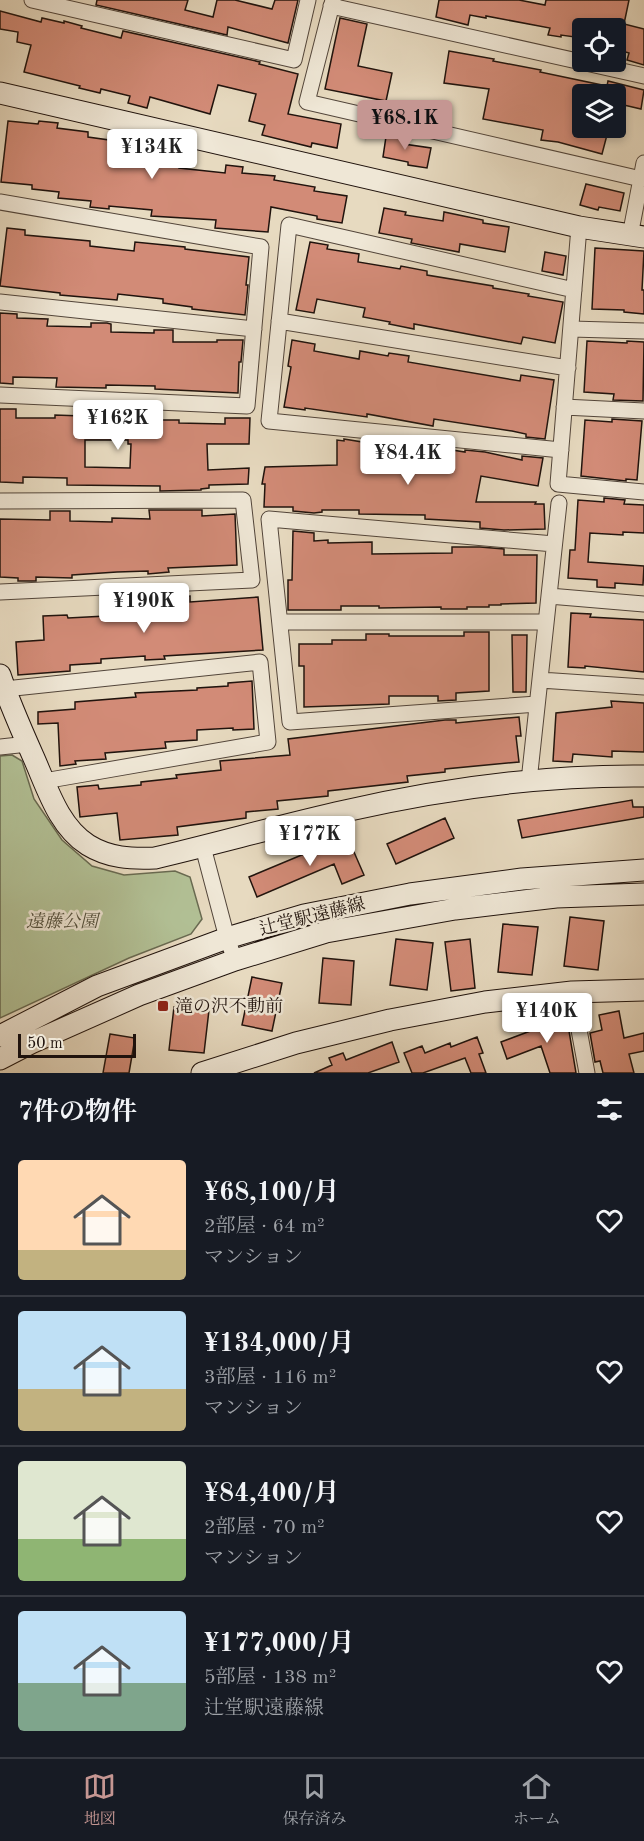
<!DOCTYPE html>
<html lang="ja">
<head>
<meta charset="utf-8">
<style>
  :root { --surface:#171b24; --page:#242831; --text:#f1f3f6; --muted:#9ea1a6; --line:#363941; --accent:#c59692 }
  body { margin:0; font-family:"Old Standard TT","Noto Serif JP",serif; background:var(--page); color:var(--text); height:100vh; display:flex; flex-direction:column; font-size:22px; white-space:nowrap }
  * { box-sizing:border-box; margin:0 }
  p { font-size:20px; color:var(--muted) }
  .icon { flex:none; width:33px; height:33px; fill:none; stroke:currentColor; stroke-width:2; stroke-linecap:round; stroke-linejoin:round }
  .map { position:relative; height:1073px; overflow:hidden }
  .side { display:flex; flex-direction:column; background:var(--surface); flex:1 }
  .side>* { flex:none }
  .controls { position:absolute; left:572px; top:18px; display:grid; gap:12px }
  .controls a { display:grid; place-items:center; width:54px; height:54px; border-radius:6px; background:var(--surface); box-shadow:0 3px 9px #0003; font-size:30px }
  .scale { position:absolute; left:18px; bottom:15px; width:118px; box-sizing:border-box; padding-left:6px; border:3px solid #20130d; border-top:0; font-size:16px; line-height:21px; white-space:nowrap; color:#20130d; -webkit-text-stroke:4px #efe7d6; paint-order:stroke }
  .price { position:absolute; translate:-50% -51px; padding:0 14px; border-radius:6px; background:#fff; color:#222; font-size:20px; line-height:39px; filter:drop-shadow(0 2px 3px #0008) }
  .price::after { content:''; position:absolute; left:50%; top:36px; width:18px; height:14px; margin-left:-9px; background:inherit; clip-path:polygon(0 0,100% 0,50% 100%) }
  .price.on { background:var(--accent); color:#111 }
  ul { padding:0; list-style:none }
  li { display:flex; align-items:center; gap:18px; height:150px; padding:0 18px }
  li+li { border-top:2px solid var(--line) }
  li span { display:grid; place-items:center; flex:none; width:168px; height:120px; border-radius:6px; color:#555 }
  li>.icon { margin-inline-start:auto }
  span .icon { width:72px; height:72px; fill:#fffc; stroke-width:1 }
  li b { font-size:26px }
  h2 { display:flex; justify-content:space-between; align-items:center; height:72px; padding:0 18px; font-size:26px }
  .tab-bar { display:flex; justify-content:space-around; align-items:center; height:84px; border-top:2px solid var(--line); background:var(--surface); font-size:16px; color:var(--muted) }
  .tab-bar a { display:grid; justify-items:center; gap:3px }
  .tab-bar .on { color:var(--accent) }
  .map>svg:first-child { display:block }
  .green { fill:#b2c095; stroke:#696a51; stroke-width:1.5 }
  .building { fill:#d28b77; stroke:#20130d; stroke-width:1.5; fill-rule:evenodd }
  .lines { fill:none; stroke-linecap:round; stroke-linejoin:round }
  .street-casing { stroke:#52453a; stroke-width:17 }
  .secondary-casing { stroke:#20130d; stroke-width:23 }
  .street { stroke:#efe7d6; stroke-width:15 }
  .secondary { stroke:#efe7d6; stroke-width:21 }
  .poi-dot { fill:#8f2418; stroke:#efe7d6; stroke-width:2 }
  .labels { text-anchor:middle; stroke-width:5; stroke-linejoin:round; paint-order:stroke }
  .street-label { font-size:18px; fill:#20130d; stroke:#efe7d6 }
  .park-label { font-size:18px; font-style:italic; fill:#53503d; stroke:#efe7d6 }
  .poi-label { font-size:18px; fill:#20130d; stroke:#efe7d6; text-anchor:start }
</style>
</head>
<body>
<div class="map">
<svg width="644" height="1073" viewBox="0 0 644 1073">
  <rect width="100%" height="100%" fill="#e7dac0"/>
  <filter id="stains"><feTurbulence type="fractalNoise" baseFrequency=".00333" numOctaves="4"/><feColorMatrix values="0 0 0 0 .2 0 0 0 0 .09 0 0 0 0 .02 0 0 0 .5 -.17"/></filter>
  <radialGradient id="worn" r=".72"><stop offset=".6" stop-color="#630" stop-opacity="0"/><stop offset="1" stop-color="#630" stop-opacity=".3"/></radialGradient>
  <path class="green" d="M12,755L22,761L34,799L62,840L92,866L124,875L175,871L190,877L202,919L191,934L129,958L0,1018V756Z"/>
  <path class="building" d="M97,0H188L185,10L213,17L217,0H235L272,9L275,0H298L288,43L228,27L227,35L96,5Z
    M439,0H519L545,5L546,0H629L624,24L644,29V65L627,60L629,53L615,49V28H582V38L561,35V37L548,35L550,28L486,16V18L470,15L468,25L436,17Z
    M0,11L41,22L42,18L64,23V21L82,26L81,28L121,38L123,31L260,62L259,64L298,74L288,114L341,124L337,148L312,143L311,147L262,135L265,125L249,121L256,94L218,85L210,114L150,97L147,108L128,103L130,96L101,89L100,93L79,88L80,86L24,72L31,45L17,42L18,32L0,29Z
    M340,18L367,24L358,66L392,73L386,101L325,89Z
    M449,51L494,59L493,61L541,70L540,72L607,86L608,81L644,90L641,109L615,103V94H582V128H594L608,131L602,154L558,142L541,140L543,130L483,119L489,89L444,83Z
    M8,121L38,124L39,121L58,123L57,128L88,132V137L181,150L179,168L225,173L226,165L243,167L242,173L275,176L274,180L315,187L314,191L347,196L342,223L317,219V216L271,207L268,232L215,228L216,220L151,216L152,210L109,206V209L90,207L91,201L58,198L59,192L32,189V185L1,182Z
    M387,130L405,135L404,144L431,148L427,168L408,165V162L383,157Z
    M586,184L624,193L620,211L599,207L598,210L580,205Z
    M384,208L406,212L405,215L443,221L444,212L483,220V223L509,227L505,252L460,244L459,252L411,243L412,239L379,233Z
    M7,228L25,230V235L90,241V246L134,251L135,242L185,247V249L249,257L246,285H248L245,315L192,309V307L163,303V299L118,294L117,300L60,295V293L0,286Z
    M310,242L328,245L327,249L359,254L358,262L400,269L401,266L427,271V275L493,286V288L529,294L528,296L563,302L555,343L523,337L521,344L414,324V329L389,324L390,322L363,317L365,308L317,299L314,313L296,310Z
    M595,248L644,251L642,290H644V314L624,312V310L592,309Z
    M545,252L566,256L563,275L542,271Z
    M0,313L17,314V318L48,319L47,326L91,327V323H107L111,324V332L154,333V330H173V342H217V340H243L241,362H239L238,393L155,389V386L106,385V388L56,387L57,378L13,377V384L0,383Z
    M292,340L315,344L314,351L359,359L360,351L388,356L389,353L409,356L408,362L520,381L521,375L554,380L545,439L526,437V434L512,431L434,419L433,426L367,414V417L305,408V410L284,407L291,367L288,366Z
    M587,341L627,343V341L644,342L643,401L613,400L614,394L584,392Z
    M0,409H16V418H55V415L82,416V418L128,419V413L149,414V420H179V423L225,424V418H250L249,444H207L208,470L249,468L248,484L209,485V488L201,489V490L160,491V486L67,485V478L23,477V483L0,482ZM85,440H128V444H131L130,468L85,467Z
    M612,419L642,421L637,480L626,479V481L581,476L585,420L612,422Z
    M344,439L362,442V444L402,452V449L433,454L434,447L465,452V450L485,452L522,460V456L543,458L538,486L481,476L476,502H536L535,504H544L545,529L504,530L480,528V522L425,519V515L359,514V510H322V512L314,513L293,511V507H264L265,484H262L265,467L337,465V440L344,441Z
    M604,498L625,500L624,504L644,505V533L623,532V535L590,533L588,562L644,566L643,585L615,583V588L597,587V580L568,578L570,550H575L578,500L604,502Z
    M149,510H202V516L235,514L237,565L168,568L169,572L148,574V571L117,572L72,575V578L36,577V581H18V578L0,577V519L50,520V511H70V521L112,522V518L150,519Z
    M293,531L314,533V541L328,540V543L372,542V554L452,553V547H480L504,549V555H537L536,603L501,604V605H489V607H467V609H441V607L379,608V606H341V610H288V580H292Z
    M190,596V602L258,597L263,650L164,656L165,659L145,660V656L101,659V663L70,665V671L18,675L16,642L44,640L43,616L67,615L68,618L106,616L105,609L138,607V604L166,602V598Z
    M571,613L591,614L590,617L644,620V672L585,666V668L568,667Z
    M464,632H489V691L456,693V700L438,701V696H389V704L304,707V666H299V644H332V640H366V634H389V636H464Z
    M512,635H527L526,692H513Z
    M252,681L254,729L233,730V728L197,730V740L165,742L166,748L105,753L106,759L75,761L76,764L60,766L58,723L38,724V712L75,709V702L136,697L135,693L197,690V688L228,686V683Z
    M611,701L644,703V752L612,751V757L573,754L572,762L553,761L556,713L612,707Z
    M519,717L521,736H516L519,762L445,769V772L407,776L408,782L328,791V796L277,801L278,809L246,812V818L177,827L178,835L120,840L117,813L80,817L77,787L98,785L99,789L141,785V782L177,778L176,775L221,770L220,761L290,755L288,739L445,720H456V723Z
    M632,800L633,807H644V817L522,838L518,820Z
    M445,818L454,838L396,864L387,844Z
    M347,836L364,875L342,884L334,864L257,897L249,877Z
    M570,917L604,921L598,970L564,966Z
    M503,924L538,927L532,975L498,972Z
    M396,939L433,943L427,990L390,985Z
    M470,939L475,988L451,991L445,942Z
    M323,958L354,961L351,1005L319,1003Z
    M252,977L282,983L272,1031L242,1025Z
    M174,1007L209,1010L204,1053L169,1050Z
    M619,1011L624,1038L644,1033V1051L629,1054L634,1073H603L600,1061L595,1062L590,1033L602,1030L599,1015Z
    M566,1013L576,1073H550L541,1046L507,1059L501,1042L541,1027L540,1020Z
    M110,1034L135,1038L129,1073H103Z
    M477,1037L483,1053L479,1054L486,1073H471L465,1058L423,1073H412L404,1053L422,1046L425,1053L450,1043L451,1047Z
    M392,1042L399,1062L368,1073H314L332,1065L329,1058L343,1053L346,1060Z"/>
  <g class="lines">
    <defs>
      <path id="street" d="M32,0L294,60L308,0
        M333,0L307,102L641,179
        M331,6L644,76
        M0,202L261,247L247,406L0,395
        M579,227L558,484L644,492
        M630,236L644,163
        M0,302L254,329
        M279,321L568,368
        M571,329L644,331
        M564,407L644,411
        M561,450L269,421L289,225L574,290
        M0,501L243,500L252,580L0,592
        M549,596L644,604
        M280,622H546
        M540,680L644,687
        M5,689L260,662L268,742L44,781
        M537,704L290,722L269,519L554,544
        M0,747L28,744
        M529,781L559,503
        M203,847L227,938L235,960
        M572,992L587,1073"/>
      <path id="secondary" d="M0,93L579,227L644,237
        M0,675C9,702 21,729 33,756C47,787 58,826 88,845C109,858 131,859 155,858C219,843 282,825 345,811C441,789 546,775 644,776
        M0,1036L97,986L227,938L304,915L410,894L522,879L644,870
        M0,1059L31,1043L139,995L235,960L326,932L455,909L556,897L644,894
        M202,1073L296,1043L390,1020L485,1002L572,992L644,990"/>
    </defs>
    <use href="#street" class="street-casing"/>
    <use href="#secondary" class="secondary-casing"/>
    <use href="#street" class="street"/>
    <use href="#secondary" class="secondary"/>
  </g>
  <rect class="poi-dot" x="157" y="1000" width="12" height="12" rx="3"/>
  <g class="labels">
    <g class="street-label">
      <text transform="translate(312 916) rotate(-14)" y="6">辻堂駅遠藤線</text>
    </g>
    <g class="park-label">
      <text x="62" y="927">遠藤公園</text>
    </g>
    <g class="poi-label">
      <text x="175" y="1012">滝の沢不動前</text>
    </g>
  </g>
  <rect width="100%" height="100%" filter="url(#stains)"/>
  <rect width="100%" height="100%" fill="url(#worn)"/>
</svg>
<div class="controls">
<a><svg class="icon" aria-label="locate" viewBox="0 0 24 24"><circle cx="12" cy="12" r="6"/><path d="M12 2v4M12 18v4M2 12h4M18 12h4"/></svg></a>
<a><svg class="icon" aria-label="layers" viewBox="0 0 24 24"><path d="M12 4l9 5-9 5-9-5zM3 14l9 5 9-5"/></svg></a>
</div>
<div class="scale">50 m</div>
<b class="price on" style="left:405px;top:151px">¥68.1K</b>
<b class="price" style="left:152px;top:180px">¥134K</b>
<b class="price" style="left:118px;top:451px">¥162K</b>
<b class="price" style="left:408px;top:486px">¥84.4K</b>
<b class="price" style="left:144px;top:634px">¥190K</b>
<b class="price" style="left:310px;top:867px">¥177K</b>
<b class="price" style="left:547px;top:1044px">¥140K</b>
</div>
<section class="side">
<h2>7件の物件<svg class="icon" aria-label="filters" viewBox="0 0 24 24"><path d="M4 7h16M4 17h16"/><circle cx="9" cy="7" r="2"/><circle cx="15" cy="17" r="2"/></svg></h2>
<ul>
<li><span style="background:linear-gradient(#ffd9b3 75%,#c2b280 0)"><svg class="icon" aria-label="home" viewBox="0 0 24 24"><path d="M3 11l9-7 9 7M6 9v11h12V9"/></svg></span><div><b>¥68,100/月</b><p>2部屋 · 64 m²</p><p>マンション</p></div><svg class="icon" aria-label="heart" viewBox="0 0 24 24"><path d="M12 20l-8-8c-3-5 5-10 8-4 3-6 11-1 8 4z"/></svg></li>
<li><span style="background:linear-gradient(#bfe0f5 65%,#c2b280 0)"><svg class="icon" aria-label="home" viewBox="0 0 24 24"><path d="M3 11l9-7 9 7M6 9v11h12V9"/></svg></span><div><b>¥134,000/月</b><p>3部屋 · 116 m²</p><p>マンション</p></div><svg class="icon" aria-label="heart" viewBox="0 0 24 24"><path d="M12 20l-8-8c-3-5 5-10 8-4 3-6 11-1 8 4z"/></svg></li>
<li><span style="background:linear-gradient(#dfe7d0 65%,#8fb573 0)"><svg class="icon" aria-label="home" viewBox="0 0 24 24"><path d="M3 11l9-7 9 7M6 9v11h12V9"/></svg></span><div><b>¥84,400/月</b><p>2部屋 · 70 m²</p><p>マンション</p></div><svg class="icon" aria-label="heart" viewBox="0 0 24 24"><path d="M12 20l-8-8c-3-5 5-10 8-4 3-6 11-1 8 4z"/></svg></li>
<li><span style="background:linear-gradient(#bfe0f5 60%,#7fa58c 0)"><svg class="icon" aria-label="home" viewBox="0 0 24 24"><path d="M3 11l9-7 9 7M6 9v11h12V9"/></svg></span><div><b>¥177,000/月</b><p>5部屋 · 138 m²</p><p>辻堂駅遠藤線</p></div><svg class="icon" aria-label="heart" viewBox="0 0 24 24"><path d="M12 20l-8-8c-3-5 5-10 8-4 3-6 11-1 8 4z"/></svg></li>
</ul>
</section>
<nav class="tab-bar">
<a class="on"><svg class="icon" aria-label="map" viewBox="0 0 24 24"><path d="M3 6l6-2 6 2 6-2v14l-6 2-6-2-6 2zM9 4v14M15 6v14"/></svg>地図</a>
<a><svg class="icon" aria-label="saved" viewBox="0 0 24 24"><path d="M7 4h10v16l-5-4-5 4z"/></svg>保存済み</a>
<a><svg class="icon" aria-label="home" viewBox="0 0 24 24"><path d="M3 11l9-7 9 7M6 9v11h12V9"/></svg>ホーム</a>
</nav>
</body>
</html>
